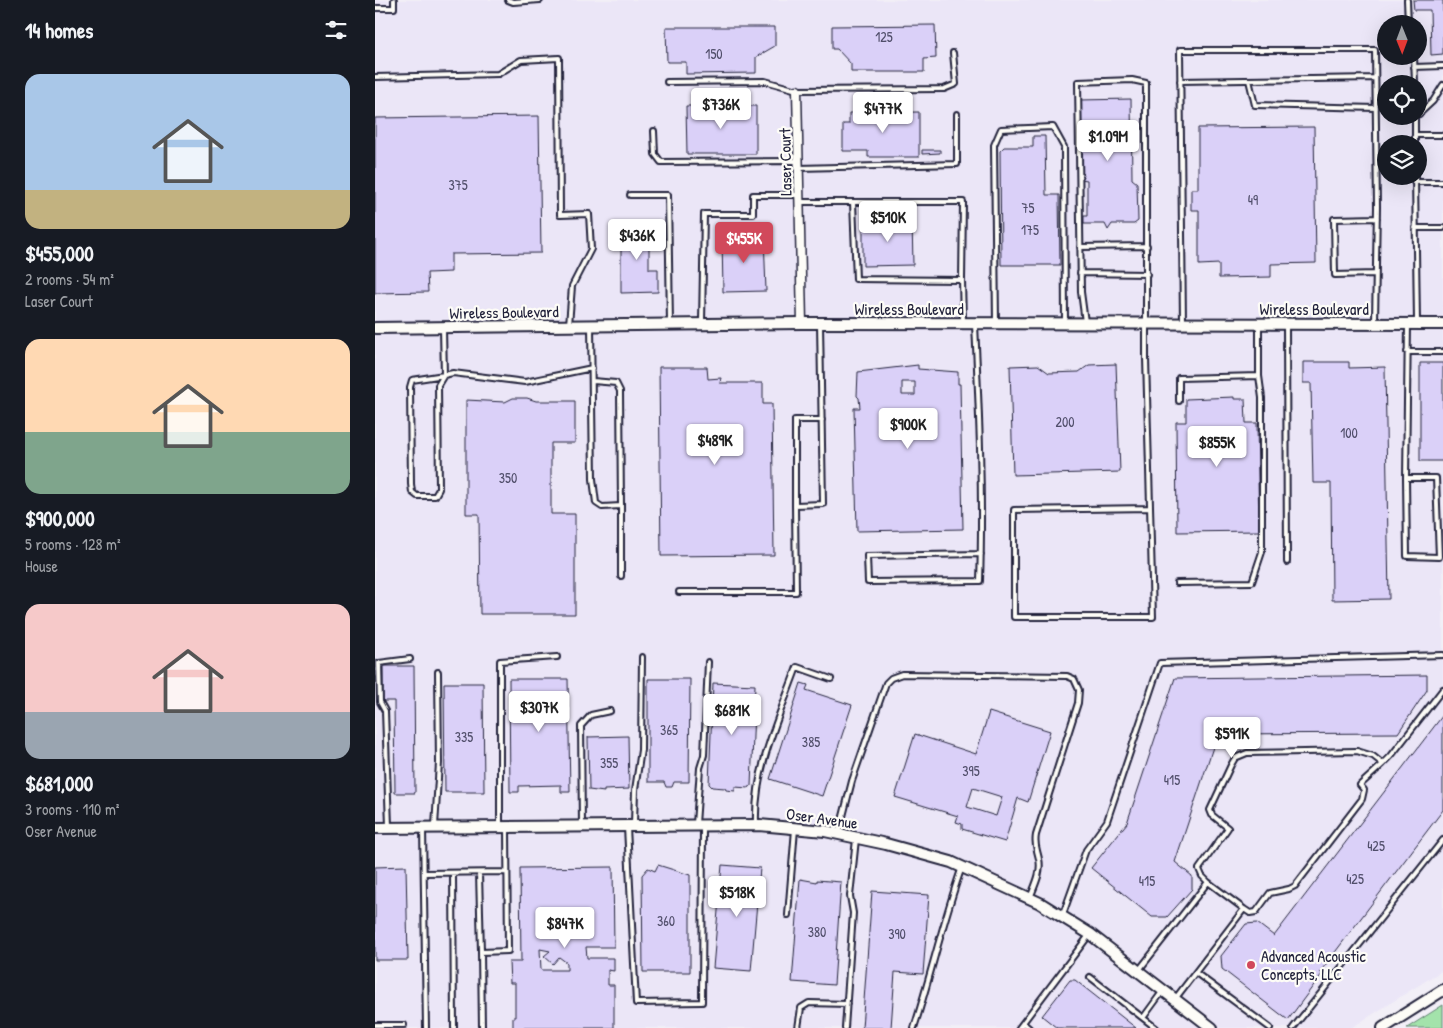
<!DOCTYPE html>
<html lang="en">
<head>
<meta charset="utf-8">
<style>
  :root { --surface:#171b24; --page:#20242c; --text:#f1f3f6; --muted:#9ea1a6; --accent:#d1495b }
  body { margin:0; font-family:"Patrick Hand",sans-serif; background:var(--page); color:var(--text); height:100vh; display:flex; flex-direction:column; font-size:19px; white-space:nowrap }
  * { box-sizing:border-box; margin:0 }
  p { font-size:16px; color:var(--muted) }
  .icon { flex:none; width:28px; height:28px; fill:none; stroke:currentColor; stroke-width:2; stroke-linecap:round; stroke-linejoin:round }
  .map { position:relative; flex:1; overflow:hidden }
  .sheet { display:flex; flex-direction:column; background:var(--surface); width:375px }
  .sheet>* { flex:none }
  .needle { width:32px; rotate:179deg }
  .fabs { position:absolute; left:1002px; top:15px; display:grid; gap:10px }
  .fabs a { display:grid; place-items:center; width:50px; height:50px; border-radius:50%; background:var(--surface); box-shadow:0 5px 20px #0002; font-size:25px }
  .price { position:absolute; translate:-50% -42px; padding:0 11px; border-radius:5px; background:#fff; color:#222; font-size:16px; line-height:32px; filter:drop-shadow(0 1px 2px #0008) }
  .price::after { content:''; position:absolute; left:50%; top:30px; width:15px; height:11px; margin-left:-8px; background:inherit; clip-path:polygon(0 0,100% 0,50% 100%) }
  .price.on { background:var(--accent); color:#fff }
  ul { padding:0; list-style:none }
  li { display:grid; align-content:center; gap:10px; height:265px; padding:0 25px }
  li span { display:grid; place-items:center; height:155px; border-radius:15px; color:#555 }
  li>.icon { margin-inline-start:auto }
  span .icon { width:90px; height:90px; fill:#fffc; stroke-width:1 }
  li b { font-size:21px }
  h2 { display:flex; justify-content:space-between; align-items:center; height:60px; padding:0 25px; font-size:21px }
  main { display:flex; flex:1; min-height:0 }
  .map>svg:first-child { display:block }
  .built { fill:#ebe6f7; fill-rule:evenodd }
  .green { fill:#a3e3ab; stroke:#628273 }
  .building { fill:#dad0f8; stroke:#22223b; fill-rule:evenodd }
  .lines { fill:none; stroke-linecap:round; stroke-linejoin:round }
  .service-casing { stroke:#22223b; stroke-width:8 }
  .minor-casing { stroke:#22223b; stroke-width:11 }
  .tertiary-casing { stroke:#22223b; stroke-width:14 }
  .service { stroke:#fdfcf7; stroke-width:4 }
  .minor { stroke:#fdfcf7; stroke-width:8 }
  .tertiary { stroke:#fdfcf7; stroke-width:10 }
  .poi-dot { fill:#d1495b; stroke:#fdfcf7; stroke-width:2 }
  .labels { text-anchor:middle; stroke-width:4.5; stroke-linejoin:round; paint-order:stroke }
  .number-label { font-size:14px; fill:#504e6a }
  .street-label { font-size:16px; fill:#22223b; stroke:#fdfcf7 }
  .poi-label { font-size:16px; fill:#22223b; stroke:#fdfcf7; text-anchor:start }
</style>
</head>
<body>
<main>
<section class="sheet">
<h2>14 homes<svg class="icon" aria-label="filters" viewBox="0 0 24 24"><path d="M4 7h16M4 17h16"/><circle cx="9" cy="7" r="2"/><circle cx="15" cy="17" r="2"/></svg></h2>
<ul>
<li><span style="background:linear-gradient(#a9c7e8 75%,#c2b280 0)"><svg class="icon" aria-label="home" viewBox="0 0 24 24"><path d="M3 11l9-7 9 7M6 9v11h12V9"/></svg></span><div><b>$455,000</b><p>2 rooms · 54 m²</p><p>Laser Court</p></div></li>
<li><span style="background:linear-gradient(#ffd9b3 60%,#7fa58c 0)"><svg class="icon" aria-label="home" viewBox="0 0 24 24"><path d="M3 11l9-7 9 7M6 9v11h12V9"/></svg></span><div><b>$900,000</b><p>5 rooms · 128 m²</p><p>House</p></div></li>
<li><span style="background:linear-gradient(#f6c9c9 70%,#9aa5b1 0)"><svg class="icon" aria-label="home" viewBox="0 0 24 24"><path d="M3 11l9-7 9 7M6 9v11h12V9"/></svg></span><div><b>$681,000</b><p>3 rooms · 110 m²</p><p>Oser Avenue</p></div></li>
</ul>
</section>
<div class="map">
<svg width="1068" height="1028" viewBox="0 0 1068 1028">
  <rect width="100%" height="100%" fill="#f2eff7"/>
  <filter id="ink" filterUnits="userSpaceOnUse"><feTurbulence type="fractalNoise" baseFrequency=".02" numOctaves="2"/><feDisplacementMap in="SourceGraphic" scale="10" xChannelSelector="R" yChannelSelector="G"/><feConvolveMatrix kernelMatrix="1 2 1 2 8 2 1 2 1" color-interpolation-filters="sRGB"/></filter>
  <g filter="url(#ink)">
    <path class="built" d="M0,0H1068V970L976,1028H0ZM1011,24H1044V56H1011ZM1011,84H1044V116H1011ZM1011,144H1044V176H1011Z"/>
    <path class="green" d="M1068,1005V1028H1032Z"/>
    <path class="building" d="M1038,0H1068V54L1056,55L1055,10H1039Z
      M560,25L561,58L549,59V72H476V64L462,49H457V26Z
      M291,27H400V46L381,57V73L311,74V62H292Z
      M756,99L757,179L762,183L763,221L759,224H737L733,230L730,224H709V216H712V180L706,179L705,100Z
      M311,106H381V154H312Z
      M544,112V157H493V151H468V124H474V113Z
      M164,116L166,253L76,254V272L52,273L53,292L0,293V118Z
      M939,127L941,263L896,264V277L844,278V264L824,265V210H816V189H823V128Z
      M658,136H670L671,195H684L685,265H626L625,151L629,147H658Z
      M547,150H565V153L547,154Z
      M537,220L538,265L488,266V221Z
      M246,225H274V269H283V292L246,293Z
      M389,235L391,291L348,292L347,236Z
      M928,362H974V368L1010,367L1014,599L957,600L956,483H938L936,383H928Z
      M1045,363H1068V461H1045Z
      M741,364L745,472L638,475L635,366L663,365L674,373L704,372L714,365Z
      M543,365V369L583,372V384H585L588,529L482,531L479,408H485L484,398L482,396L483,372ZM527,382H540V395H527Z
      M284,367H332L333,379L346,378L345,383H388V404H397L399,555L286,556Z
      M859,397V399H870L871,423H882L884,531L802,532L801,422H811V399Z
      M138,398H152L161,401H200V443H176V514H200V614H105L104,514H91V400L130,402Z
      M8,666H39L40,793H20L19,701H8Z
      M1052,675V690L1023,733L846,734L841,738L800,862L817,876V889L792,917H777L716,868L752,823L800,678Z
      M134,679H193L195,792H186V785L144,786V792H135Z
      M273,679H315L314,782H299L297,787H291L289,782H273Z
      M69,683H108L109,792H70Z
      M338,683L380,685L376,786L373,788L360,787V791L351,790L350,788L337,787L334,784Z
      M426,683L433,685L431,690L477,705L447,796L395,779Z
      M614,712L675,731L653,802L643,798L630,842L587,829V824L581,822L583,816L520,797L540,734L601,754ZM598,788L627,797L621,816L592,807Z
      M1068,715V810L945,972L947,974L913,1020L847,969L846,956L871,924L882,923L899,936Z
      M253,736L254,789L229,790V792L214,790L213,737Z
      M283,865L315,875V972H268L267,875L273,868L280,871Z
      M347,865L385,868L376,971L338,968Z
      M31,866L33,960H0V867Z
      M238,867L239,947H211L212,958H239V971L233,970V985H239V1028H138V1017H140V983H135L134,962H146L145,868ZM165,949L175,951L169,956L178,964L184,957L192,963V970H166Z
      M425,879L442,882V880L466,882L459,985L417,982Z
      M497,891L554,895L548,974L520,972L516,1028H487Z
      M695,980H700L761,1028H682L667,1016Z"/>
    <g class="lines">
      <defs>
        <path id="service" d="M133,0L138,2L165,0
          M1032,0L1033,24
          M0,8H19V0
          M1039,56L1040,84
          M1039,67L1068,66
          M0,77L123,74L146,60L184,58L185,215L214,214L216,249L197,286L194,325
          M874,80L880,105L1001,108
          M805,81L1000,78
          M292,82L390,81L422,90L569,89L581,84L578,53
          M1044,114L1058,101L1068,85
          M279,131L280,154L286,162L424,161
          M1040,135H1068
          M1040,144V116
          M424,168L582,164V114
          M1040,176L1042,322
          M1039,182H1068
          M255,195H293L295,323
          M425,202H478
          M1040,228H1068
          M705,247L772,246
          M705,273L772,274
          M1000,274L960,275L959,219L1002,218
          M587,280L588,202H478L481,279L587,280L588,321
          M327,322L329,214H378V195H424
          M621,322L619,145L626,129L678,127L689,147L690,323
          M710,322L706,292L703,82L757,80L771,83V358L778,617H639V510L775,508
          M808,322L805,50H1000L1002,207L1000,322
          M600,324C604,409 608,495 605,581L493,582L492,556L606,554
          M911,324L912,562
          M216,326L218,479L221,503L227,507L246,506L245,391L241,383L218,381
          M68,329L69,375L37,380L35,387L36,484L37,492L42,496H60L64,489L63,385L69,375L78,373L150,382L217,368
          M1032,352H1068
          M804,401V378L884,376V324
          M1031,478L1032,556L1064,557L1061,478H1031L1033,324
          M420,505V420H447
          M246,506V576
          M802,583L877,582L887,552V398L884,376
          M304,592H421L420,505L448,504L445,323
          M381,823C379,769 404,717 422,667L456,679
          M259,824L260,790L266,750L267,657
          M321,824L325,768L329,755L333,662
          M207,825L206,726L216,715L235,711
          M14,826L10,711L5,702L4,663L35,659
          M60,826L64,763L63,672
          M125,826V661L182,657
          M252,827L261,1003L327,1002L328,827
          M48,828L51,1028
          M464,832L477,781L511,683L516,678L527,674L692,676L699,679L704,690L703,703L661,835C659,845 662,849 664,859C667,872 660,885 655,898
          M49,873L132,872
          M78,873L79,1028
          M104,873L106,952
          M833,882L869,909
          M413,915L420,829
          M687,917L711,850L732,821L785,663L1068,655
          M764,970L833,882L827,876L824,869L853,828L837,815L835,810L856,765L860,758L872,753L982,751L998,756L1008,764L1016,756L1068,689
          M821,973L895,1028
          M715,977L768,1018
          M800,999L869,909L875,913L881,912L895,893L914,889L920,886L987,799L989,790L985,785L1008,764
          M648,1023L654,1028
          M0,1025H29
          M107,1028L106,952L133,951L132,828
          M423,1028L426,1008L434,1003L472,1004
          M470,1028L478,913L475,896L481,839
          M539,1028C556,975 568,920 587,867
          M644,1028L715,934
          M781,1028L768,1018L787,992
          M918,1028L1068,840"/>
        <path id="minor" d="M422,90L427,323"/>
        <path id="tertiary" d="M0,328L427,323L1068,324
          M0,828L384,825L450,831L511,844L576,862L665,903L715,934L837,1028
          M1008,1028L1068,990"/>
      </defs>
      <use href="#service" class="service-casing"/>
      <use href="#minor" class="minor-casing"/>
      <use href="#tertiary" class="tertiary-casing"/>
      <use href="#service" class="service"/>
      <use href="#minor" class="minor"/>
      <use href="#tertiary" class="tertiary"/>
    </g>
  </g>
  <circle class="poi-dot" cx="876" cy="965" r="5"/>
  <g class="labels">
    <g class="number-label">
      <text x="509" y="42">125</text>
      <text x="339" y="59">150</text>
      <text x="83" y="190">375</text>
      <text x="878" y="205">49</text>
      <text x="653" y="213">75</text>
      <text x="655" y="235">175</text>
      <text x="690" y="427">200</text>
      <text x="974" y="438">100</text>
      <text x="133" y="483">350</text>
      <text x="294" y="735">365</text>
      <text x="89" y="742">335</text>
      <text x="436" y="747">385</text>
      <text x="234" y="768">355</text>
      <text x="596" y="776">395</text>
      <text x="797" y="785">415</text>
      <text x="1001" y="851">425</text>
      <text x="980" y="884">425</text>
      <text x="772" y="886">415</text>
      <text x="291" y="926">360</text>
      <text x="442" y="937">380</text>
      <text x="522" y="939">390</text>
    </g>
    <g class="street-label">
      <text transform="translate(410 162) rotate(-91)" y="6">Laser Court</text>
      <text x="534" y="315">Wireless Boulevard</text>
      <text x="939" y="315">Wireless Boulevard</text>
      <text transform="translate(129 312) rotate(-1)" y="6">Wireless Boulevard</text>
      <text transform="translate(447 818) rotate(8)" y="6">Oser Avenue</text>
    </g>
    <g class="poi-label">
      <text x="886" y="962">Advanced Acoustic<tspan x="886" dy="18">Concepts, LLC</tspan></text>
    </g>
  </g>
</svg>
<div class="fabs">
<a><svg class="needle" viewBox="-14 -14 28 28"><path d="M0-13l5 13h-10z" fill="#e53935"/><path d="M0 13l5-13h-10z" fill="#9ea1a6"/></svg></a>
<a><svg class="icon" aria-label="locate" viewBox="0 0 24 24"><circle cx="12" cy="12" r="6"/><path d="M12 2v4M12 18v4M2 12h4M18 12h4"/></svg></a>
<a><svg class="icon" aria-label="layers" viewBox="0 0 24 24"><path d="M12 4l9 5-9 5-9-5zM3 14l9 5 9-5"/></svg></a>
</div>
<b class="price" style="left:346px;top:130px">$736K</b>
<b class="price" style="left:508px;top:134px">$477K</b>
<b class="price" style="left:733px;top:162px">$1.09M</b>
<b class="price" style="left:513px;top:243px">$510K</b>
<b class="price" style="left:262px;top:261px">$436K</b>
<b class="price on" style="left:369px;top:264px">$455K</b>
<b class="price" style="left:533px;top:450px">$900K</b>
<b class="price" style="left:340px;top:466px">$489K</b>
<b class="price" style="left:842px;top:468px">$855K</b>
<b class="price" style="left:164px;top:733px">$307K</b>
<b class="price" style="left:357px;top:736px">$681K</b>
<b class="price" style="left:857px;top:759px">$591K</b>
<b class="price" style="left:362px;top:918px">$518K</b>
<b class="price" style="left:190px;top:949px">$847K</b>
</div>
</main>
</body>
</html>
